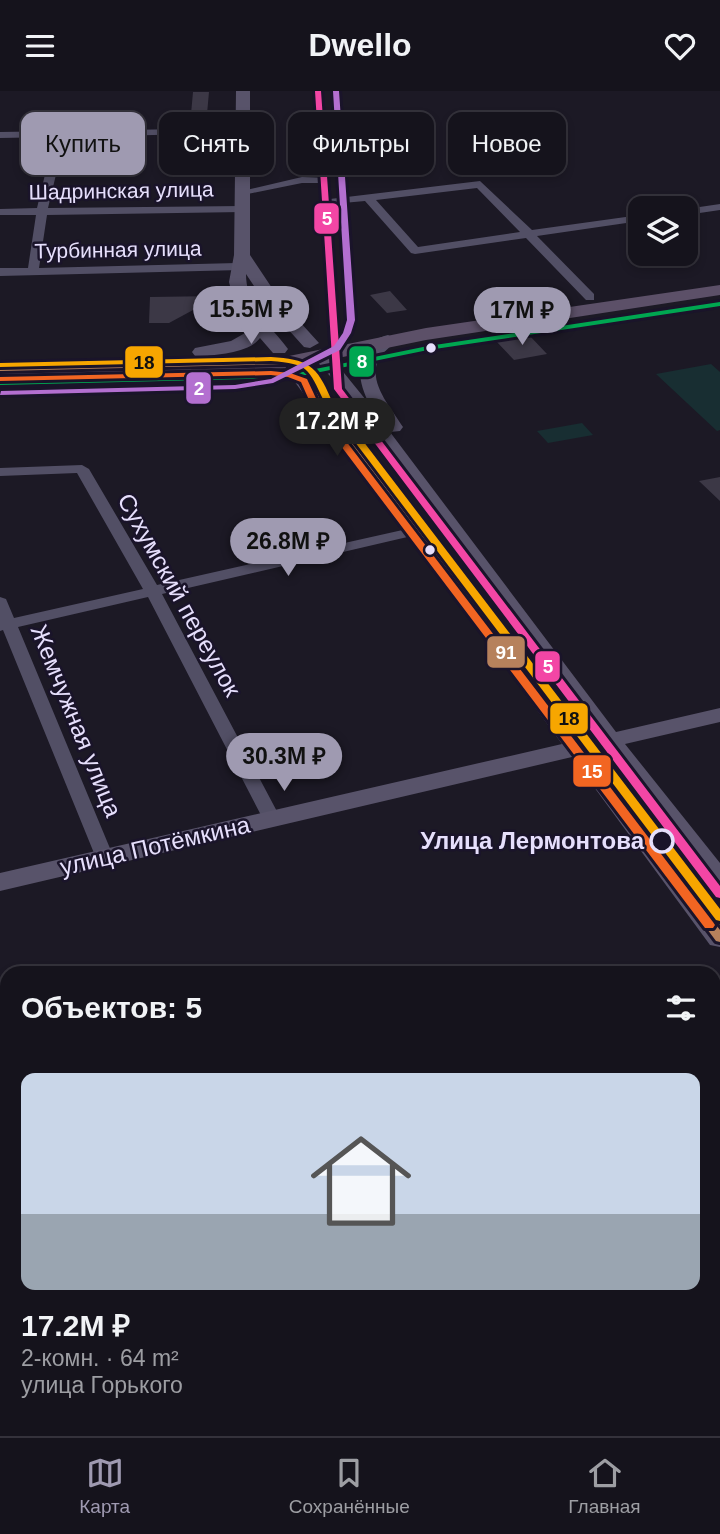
<!DOCTYPE html>
<html lang="ru">
<head>
<meta charset="utf-8">
<style>
  :root { --surface:#15131c; --page:#1e1c25; --text:#f1f3f6; --muted:#9d9ea3; --line:#34323b; --accent:#9f9ab1 }
  body { margin:0; font-family:Helvetica,sans-serif; background:var(--page); color:var(--text); height:100vh; display:flex; flex-direction:column; font-size:26px; white-space:nowrap }
  * { box-sizing:border-box; margin:0 }
  p { font-size:23px; color:var(--muted) }
  .icon { flex:none; width:38px; height:38px; fill:none; stroke:currentColor; stroke-width:2; stroke-linecap:round; stroke-linejoin:round }
  .map { position:relative; flex:1; overflow:hidden }
  .panel { position:absolute; left:0px; top:875px; width:721px; height:471px; display:flex; flex-direction:column; background:var(--surface); border-radius:21px 21px 0 0; box-shadow:0 4px 10px #0003,0 0 0 2px var(--line) }
  .panel>* { flex:none }
  .guide { position:absolute; left:21px; top:21px; width:679px; height:63px; display:flex; gap:14px }
  .controls { position:absolute; left:628px; top:105px; display:grid; gap:14px }
  .controls a { display:grid; place-items:center; width:70px; height:70px; border-radius:14px; background:var(--surface); box-shadow:0 4px 10px #0003,0 0 0 2px var(--line); font-size:35px }
  .price { position:absolute; translate:-50% -60px; padding:0 16px; border-radius:24px; background:var(--accent); color:#111; font-size:23px; line-height:46px; filter:drop-shadow(0 2px 4px #0008) }
  .price::after { content:''; position:absolute; left:50%; top:42px; width:21px; height:16px; margin-left:-10px; background:inherit; clip-path:polygon(0 0,100% 0,50% 100%) }
  .price.on { background:#222; color:#fff }
  ul { padding:0; list-style:none }
  li { display:grid; align-content:center; gap:14px; height:371px; padding:0 21px }
  li span { display:grid; place-items:center; height:217px; border-radius:14px; color:#555 }
  li>.icon { margin-inline-start:auto }
  span .icon { width:126px; height:126px; fill:#fffc; stroke-width:1 }
  li b { font-size:30px }
  h2 { display:flex; justify-content:space-between; align-items:center; height:84px; padding:0 21px; font-size:30px }
  .chip { padding:0 24px; border-radius:14px; background:var(--surface); box-shadow:0 4px 10px #0003,0 0 0 2px var(--line); font-size:24px; line-height:63px }
  .chip.on { background:var(--accent); color:#111 }
  header { display:flex; justify-content:space-between; align-items:center; height:91px; padding:0 21px; background:var(--surface); font-size:32px; font-weight:600 }
  .menu { display:flex; justify-content:space-around; align-items:center; height:98px; border-top:2px solid var(--line); background:var(--surface); font-size:19px; color:var(--muted) }
  .menu a { display:grid; justify-items:center; gap:4px }
  .menu .on { color:var(--accent) }
  .map>svg:first-child { display:block }
  .green { fill:#182e32 }
  .building { fill:#3c3846 }
  .lines { fill:none; stroke-linecap:round; stroke-linejoin:round }
  .street { fill:#524f65; fill-rule:evenodd }
  .secondary { fill:#58536a; fill-rule:evenodd }
  .primary { fill:#5c5068; fill-rule:evenodd }
  .bus-1-casing { stroke:#1a142a; stroke-width:6 }
  .bus-2-casing { stroke:#1a142a; stroke-width:6 }
  .bus-1 { fill:#b6815c; fill-rule:evenodd }
  .bus-2 { fill:#00a651; fill-rule:evenodd }
  .tram-1-casing { stroke:#1a142a; stroke-width:6 }
  .tram-2-casing { stroke:#1a142a; stroke-width:6 }
  .tram-3-casing { stroke:#1a142a; stroke-width:6 }
  .tram-4-casing { stroke:#1a142a; stroke-width:6 }
  .tram-1 { fill:#f7a600; fill-rule:evenodd }
  .tram-2 { fill:#f26522; fill-rule:evenodd }
  .tram-3 { fill:#f346a5; fill-rule:evenodd }
  .tram-4 { fill:#b36fd0; fill-rule:evenodd }
  .bus-dot { fill:#e6dffc; stroke:#1a142a; stroke-width:2.5 }
  .stop-dot { fill:#1a142a; stroke:#e6dffc; stroke-width:3.5 }
  .labels { text-anchor:middle; stroke-width:5; stroke-linejoin:round; paint-order:stroke }
  .far-street-label { font-size:21px; fill:#e6dffc; stroke:#1a142a }
  .street-label { font-size:24px; fill:#e6dffc; stroke:#1a142a }
  .stop-label { font-size:24px; font-weight:bold; fill:#e6dffc; stroke:#1a142a; text-anchor:end }
  .line-badge { stroke:#1a142a; stroke-width:2.5 }
  .badge-label { font-size:19px; text-anchor:middle; font-weight:bold; fill:#fff }
  .pale-badge-label { font-size:19px; text-anchor:middle; font-weight:bold; fill:#111 }
</style>
</head>
<body>
<header><svg class="icon" aria-label="menu" viewBox="0 0 24 24"><path d="M4 6h16M4 12h16M4 18h16"/></svg>Dwello<svg class="icon" aria-label="heart" viewBox="0 0 24 24"><path d="M12 20l-8-8c-3-5 5-10 8-4 3-6 11-1 8 4z"/></svg></header>
<div class="map">
<svg width="720" height="1345" viewBox="0 0 720 1345">
  <rect width="100%" height="100%" fill="#1c1925"/>
  <path class="green" d="M711,273L720,281V339L717,340L656,283Z
    M582,332L593,344L548,352L537,340Z
    M437,1339H570L580,1344L582,1339H598L597,1345H432Z"/>
  <path class="building" d="M193,1H209L206,34H190Z
    M390,200L407,219L387,222L370,204Z
    M219,205L169,232H149L150,206Z
    M529,244L547,263L514,269L496,250Z
    M720,386V410L699,390Z"/>
  <g class="lines">
    <path class="street" d="M247,37V41L243,42L65,46L48,117L243,115L249,118L243,121L47,124L39,177L237,172L241,173V179L0,185V177H28L36,124H0V118L37,117L54,46L0,47V41Z
      M302,86L328,87L330,108L480,90L532,139L640,124V130L537,145L594,203V209H586L526,147L415,163L411,162L365,110L321,114L319,92H302L243,104L238,101ZM477,97L520,141L418,156L376,109Z
      M720,113V119L686,124V118Z
      M82,374L89,378L157,494L416,436L423,440L416,444L162,503L281,728L278,732L272,734L263,728L148,506L18,536L114,767L112,771H98L96,767L3,539L0,540V506L6,508L14,527L143,498L77,382L0,385V377Z"/>
    <path class="secondary" d="M236,0H250V164L280,209L319,252L310,257L304,256L268,216L246,183C246,215 270,234 288,258L285,262H273L260,247C249,262 219,263 201,266L195,265L192,261L195,257L231,250L245,242L244,226L232,203L229,191L234,164Z
      M388,244L397,249C391,256 382,261 378,270C368,292 392,318 403,336L400,340L390,341L616,641L720,617V631L625,653L720,772V799L711,796L604,658L594,661L720,828V856L710,854L572,666L0,800V782L562,653L283,275L280,271L283,267H295L584,648L594,646L330,285L312,265L315,261H327L370,314C356,289 352,253 388,244Z"/>
    <path class="primary" d="M720,194V204L426,249L289,277L0,284V272L289,265L426,237Z"/>
    <defs>
      <path id="bus-1" d="M289,269H292L720,839V851L716,850L287,273L0,280V276Z"/>
      <path id="bus-2" d="M720,211V215L428,259L291,287L0,294V290L291,283L428,255Z"/>
    </defs>
    <use href="#bus-1" class="bus-1-casing"/>
    <use href="#bus-2" class="bus-2-casing"/>
    <use href="#bus-1" class="bus-1"/>
    <use href="#bus-2" class="bus-2"/>
    <defs>
      <path id="tram-1" d="M271,266C307,268 317,274 331,308L720,818V830L716,829L324,310C308,277 309,273 271,270L0,276V272Z"/>
      <path id="tram-2" d="M271,280L290,282L307,288L320,316L713,831L715,834L713,837H705L313,318L301,291L288,286L271,284L0,290V286Z"/>
      <path id="tram-3" d="M315,0H321L342,298L720,795V807L716,806L334,298Z"/>
      <path id="tram-4" d="M333,0H339L355,229L351,242L340,259L273,292L235,298L0,304L1,300L235,294L271,288L334,255L343,242L347,229Z"/>
    </defs>
    <use href="#tram-1" class="tram-1-casing"/>
    <use href="#tram-2" class="tram-2-casing"/>
    <use href="#tram-3" class="tram-3-casing"/>
    <use href="#tram-4" class="tram-4-casing"/>
    <use href="#tram-1" class="tram-1"/>
    <use href="#tram-2" class="tram-2"/>
    <use href="#tram-3" class="tram-3"/>
    <use href="#tram-4" class="tram-4"/>
  </g>
  <g class="bus-dot">
    <circle cx="431" cy="257" r="6"/>
    <circle cx="430" cy="459" r="6"/>
  </g>
  <circle class="stop-dot" cx="662" cy="750" r="11"/>
  <g class="labels">
    <g class="far-street-label">
      <text transform="translate(121 100) rotate(-1)" y="7">Шадринская улица</text>
      <text transform="translate(118 159) rotate(-1)" y="7">Турбинная улица</text>
    </g>
    <g class="street-label">
      <text transform="translate(179 504) rotate(61)" y="8">Сухумский переулок</text>
      <text transform="translate(76 630) rotate(68)" y="8">Жемчужная улица</text>
      <text transform="translate(155 755) rotate(-13)" y="8">улица Потёмкина</text>
    </g>
    <g class="stop-label">
      <text x="644" y="758">Улица Лермонтова</text>
    </g>
  </g>
  <g class="line-badge">
    <rect x="313" y="111" width="27" height="33" rx="7" fill="#f346a5"/>
    <rect x="348" y="254" width="27" height="33" rx="7" fill="#00a651"/>
    <rect x="124" y="254" width="40" height="34" rx="7" fill="#f7a600"/>
    <rect x="185" y="280" width="27" height="34" rx="7" fill="#b36fd0"/>
    <rect x="486" y="544" width="40" height="34" rx="7" fill="#b6815c"/>
    <rect x="534" y="559" width="27" height="33" rx="7" fill="#f346a5"/>
    <rect x="549" y="611" width="40" height="33" rx="7" fill="#f7a600"/>
    <rect x="572" y="663" width="40" height="34" rx="7" fill="#f26522"/>
  </g>
  <g class="badge-label">
    <text x="327" y="134">5</text>
    <text x="362" y="277">8</text>
    <text x="199" y="304">2</text>
    <text x="506" y="568">91</text>
    <text x="548" y="582">5</text>
    <text x="592" y="687">15</text>
  </g>
  <g class="pale-badge-label">
    <text x="144" y="278">18</text>
    <text x="569" y="634">18</text>
  </g>
</svg>
<div class="controls">
<a><svg class="icon" aria-label="layers" viewBox="0 0 24 24"><path d="M12 4l9 5-9 5-9-5zM3 14l9 5 9-5"/></svg></a>
</div>
<b class="price" style="left:251px;top:255px">15.5M ₽</b>
<b class="price" style="left:522px;top:256px">17M ₽</b>
<b class="price on" style="left:337px;top:367px">17.2M ₽</b>
<b class="price" style="left:288px;top:487px">26.8M ₽</b>
<b class="price" style="left:284px;top:702px">30.3M ₽</b>
<div class="guide">
<a class="chip on">Купить</a>
<a class="chip">Снять</a>
<a class="chip">Фильтры</a>
<a class="chip">Новое</a>
</div>
<section class="panel">
<h2>Объектов: 5<svg class="icon" aria-label="filters" viewBox="0 0 24 24"><path d="M4 7h16M4 17h16"/><circle cx="9" cy="7" r="2"/><circle cx="15" cy="17" r="2"/></svg></h2>
<ul>
<li><span style="background:linear-gradient(#c9d6e8 65%,#9aa5b1 0)"><svg class="icon" aria-label="home" viewBox="0 0 24 24"><path d="M3 11l9-7 9 7M6 9v11h12V9"/></svg></span><div><b>17.2M ₽</b><p>2-комн. · 64 m²</p><p>улица Горького</p></div></li>
</ul>
</section>
</div>
<nav class="menu">
<a class="on"><svg class="icon" aria-label="map" viewBox="0 0 24 24"><path d="M3 6l6-2 6 2 6-2v14l-6 2-6-2-6 2zM9 4v14M15 6v14"/></svg>Карта</a>
<a><svg class="icon" aria-label="saved" viewBox="0 0 24 24"><path d="M7 4h10v16l-5-4-5 4z"/></svg>Сохранённые</a>
<a><svg class="icon" aria-label="home" viewBox="0 0 24 24"><path d="M3 11l9-7 9 7M6 9v11h12V9"/></svg>Главная</a>
</nav>
</body>
</html>
